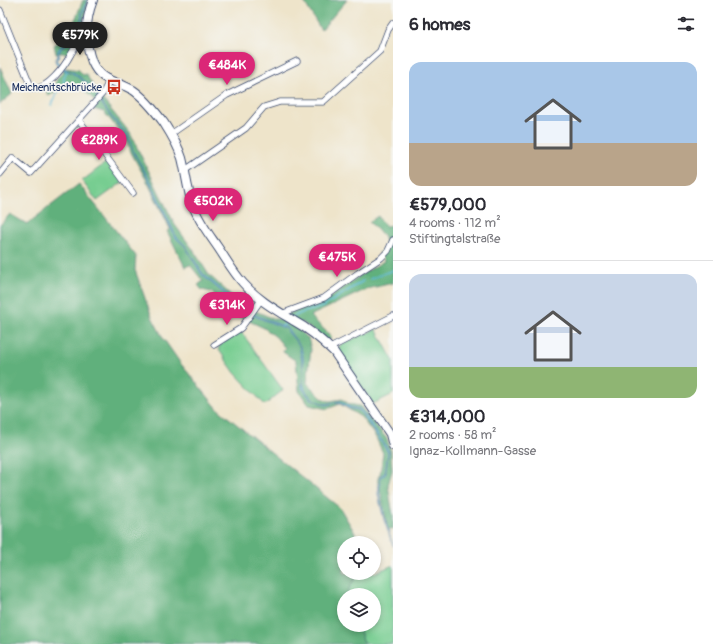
<!DOCTYPE html>
<html lang="en">
<head>
<meta charset="utf-8">
<style>
  :root { --surface:#fff; --page:#f7f7f7; --text:#2b2b33; --muted:#7c7c81; --line:#e1e1e2; --accent:#db2777 }
  body { margin:0; font-family:Pangolin,sans-serif; background:var(--page); color:var(--text); height:100vh; display:flex; flex-direction:column; font-size:15px; white-space:nowrap }
  * { box-sizing:border-box; margin:0 }
  p { font-size:13px; color:var(--muted) }
  .icon { flex:none; width:22px; height:22px; fill:none; stroke:currentColor; stroke-width:2; stroke-linecap:round; stroke-linejoin:round }
  .map { position:relative; flex:1; overflow:hidden }
  .details { display:flex; flex-direction:column; background:var(--surface); width:320px }
  .details>* { flex:none }
  .controls { position:absolute; left:337px; top:536px; display:grid; gap:8px }
  .controls a { display:grid; place-items:center; width:44px; height:44px; border-radius:50%; background:var(--surface); box-shadow:0 2px 6px #0003; font-size:20px }
  .price { position:absolute; translate:-50% -34px; padding:0 9px; border-radius:14px; background:var(--accent); color:#fff; font-size:13px; line-height:26px; filter:drop-shadow(0 1px 2px #0008) }
  .price::after { content:''; position:absolute; left:50%; top:24px; width:12px; height:9px; margin-left:-6px; background:inherit; clip-path:polygon(0 0,100% 0,50% 100%) }
  .price.on { background:#222; color:#fff }
  ul { padding:0; list-style:none }
  li { display:grid; align-content:center; gap:8px; height:212px; padding:0 16px }
  li+li { border-top:1px solid var(--line) }
  li span { display:grid; place-items:center; height:124px; border-radius:12px; color:#555 }
  li>.icon { margin-inline-start:auto }
  span .icon { width:72px; height:72px; fill:#fffc; stroke-width:1 }
  li b { font-size:17px }
  h2 { display:flex; justify-content:space-between; align-items:center; height:48px; padding:0 16px; font-size:17px }
  main { display:flex; flex:1; min-height:0 }
  .map>svg:first-child { display:block }
  .green { fill:#77cd91; stroke:#497e78 }
  .forest { fill:#61b07b; stroke:#3e706c }
  .water { fill:#5ab8d8; stroke:#3a749b }
  .lines { fill:none; stroke-linecap:round; stroke-linejoin:round }
  .stream { stroke:#5ab8d8; stroke-width:1.5 }
  .street-casing { stroke:#3b4a6e; stroke-width:7 }
  .secondary-casing { stroke:#3b4a6e; stroke-width:10 }
  .street { stroke:#fff; stroke-width:5.5 }
  .secondary { stroke:#fff; stroke-width:8 }
  .labels { text-anchor:middle; stroke-width:3.5; stroke-linejoin:round; paint-order:stroke }
  .poi-label { font-size:11px; fill:#1b2f5e; stroke:#f6f6f2; text-anchor:end }
</style>
</head>
<body>
<main>
<div class="map">
<svg width="393" height="644" viewBox="0 0 393 644">
  <rect width="100%" height="100%" fill="#f6f6f2"/>
  <filter id="ink" filterUnits="userSpaceOnUse"><feTurbulence type="fractalNoise" baseFrequency=".025" numOctaves="2"/><feDisplacementMap in="SourceGraphic" scale="8" xChannelSelector="R" yChannelSelector="G"/><feConvolveMatrix kernelMatrix="1 2 1 2 8 2 1 2 1" color-interpolation-filters="sRGB"/></filter>
  <filter id="wash" filterUnits="userSpaceOnUse"><feTurbulence type="fractalNoise" baseFrequency=".012" numOctaves="4" result="noise"/><feDisplacementMap in="SourceGraphic" scale="16" xChannelSelector="R" yChannelSelector="G"/><feGaussianBlur stdDeviation="0.9" result="paint"/><feColorMatrix in="noise" values="0 0 0 0 0 0 0 0 0 0 0 0 0 0 0 0 0 1.4 0 .05"/><feComposite in="paint" operator="in"/></filter>
  <g filter="url(#wash)">
    <rect width="100%" height="100%" fill="#eee4ca"/>
    <path class="green" d="M108,161L123,182L97,201L82,181Z
      M376,329L393,360V394L373,404L337,351L341,344Z
      M239,332L242,333L283,390L265,405L235,373L219,350V346L226,340Z
      M393,565V644H364L358,625H374V595H346L356,576L374,573Z"/>
    <path class="forest" d="M83,0H87L82,12L81,20L71,40L62,45L58,54H56L54,45C71,37 76,16 83,0Z
      M88,0H89L82,33L69,53H59L63,46L72,42L82,20L83,12L86,7Z
      M303,0H347L321,30Z
      M0,67L12,94L0,104Z
      M66,68L79,70L83,75L86,74L93,86L101,92L99,95L130,133L175,225L192,248L209,275L242,305L274,319H281L293,311L325,301L359,276L384,261L379,253L386,246L383,235L369,222L378,216L385,226L393,225V283L367,289L310,316L332,337L328,342L302,322L297,328L308,338L311,349L307,383L322,398L329,401L342,399L349,404L360,406L387,439L391,451L392,471L388,485L393,516V529H388L380,489L381,476L386,474V469L389,451L367,418L360,409L350,407L340,401C336,402 331,403 327,404C319,404 305,395 304,386C301,375 305,363 302,352C300,342 291,337 288,328L248,312L203,274L185,245L176,236L151,182L133,151L128,135L111,116L89,84L73,72L65,69Z
      M64,70L72,73L88,84L111,117L127,136L133,151L150,183L175,237L185,246L202,275L247,313L287,329L288,332L299,345L303,366L302,388L310,398L326,405L339,402L348,408L359,410L388,452L385,473L380,476L379,487C377,483 377,478 380,474L383,453L375,436L361,417L340,404L327,409L309,405L299,391L296,361L283,352L285,348L276,337L264,328L236,315L211,292L202,290L198,285L203,281L190,265L185,267L167,231L170,229L148,183L129,149L125,138L104,112L93,109L97,103C89,95 79,83 67,82L49,96L46,91L57,82L56,80Z
      M79,184L136,256L135,270L151,315L163,338L181,364L218,409L340,508L361,543H344V573H368L356,576L346,595H344V625H358L364,644H0V225L10,214L27,224Z"/>
    <path class="water" d="M87,0H88L86,7L83,12L82,20L72,42L63,46L59,52V57L56,60L68,71L73,72L89,84L111,116L128,135L133,151L151,182L176,236L185,245L203,274L248,312L288,328C291,337 300,342 302,352C305,363 301,375 304,386C305,395 319,404 327,404C331,403 336,402 340,401L350,407L360,409L367,418L389,451L386,469V474L381,477L379,493L385,520L393,546L384,520L378,494L380,476L385,473L388,452L359,410L348,408L339,402L326,405L310,398L302,388L303,366L299,345L288,332L287,329L247,313L202,275L185,246L175,237L150,183L133,151L127,136L111,117L88,84L72,73L64,70L56,63L55,60L58,56V50L62,45L71,40L81,20L82,12Z"/>
    <g class="lines">
      <path class="stream" d="M52,105L56,94L64,87V77L67,71
        M370,279L393,270
        M293,317L301,313L322,307L363,281
        M282,326L289,321"/>
    </g>
  </g>
  <g filter="url(#ink)">
    <g class="lines">
      <defs>
        <path id="street" d="M0,10L32,89C47,90 64,67 71,54C76,47 78,39 86,34
          M79,120L133,193
          M171,134L227,95L297,61
          M184,171L246,128L264,107L280,102H323L380,51L388,30L393,23
          M0,174L13,158L31,173L103,93L109,81
          M281,314L324,298L358,273L381,258L388,251L393,240
          M214,345L241,328L261,300
          M330,348L393,316"/>
        <path id="secondary" d="M93,0C85,21 84,41 92,62C101,83 116,80 133,90C145,98 155,111 164,123C171,134 178,145 182,158C186,173 187,190 193,205C198,220 208,233 217,246C226,259 233,272 243,283C258,300 276,310 294,321C309,329 323,341 334,352L390,434L393,446"/>
      </defs>
      <use href="#street" class="street-casing"/>
      <use href="#secondary" class="secondary-casing"/>
      <use href="#street" class="street"/>
      <use href="#secondary" class="secondary"/>
    </g>
  </g>
  <defs>
    <symbol id="bus-bare" viewBox="-9 -9 18 18"><path d="M-5-6H5V4H4V6H2V4H-2V6H-4V4H-5ZM-3.5-4V0h7V-4ZM-3.5 1.2v1.5H-2V1.2ZM2 1.2v1.5H3.5V1.2Z" fill="#c8321e" stroke="#f6f6f2" stroke-width="2.5" paint-order="stroke"/></symbol>
  </defs>
  <g fill-rule="evenodd">
    <use href="#bus-bare" x="103" y="76" width="22" height="22"/>
  </g>
  <g class="labels">
    <g class="poi-label">
      <text x="102" y="91">Meichenitschbrücke</text>
    </g>
  </g>
</svg>
<div class="controls">
<a><svg class="icon" aria-label="locate" viewBox="0 0 24 24"><circle cx="12" cy="12" r="6"/><path d="M12 2v4M12 18v4M2 12h4M18 12h4"/></svg></a>
<a><svg class="icon" aria-label="layers" viewBox="0 0 24 24"><path d="M12 4l9 5-9 5-9-5zM3 14l9 5 9-5"/></svg></a>
</div>
<b class="price on" style="left:80px;top:56px">€579K</b>
<b class="price" style="left:227px;top:86px">€484K</b>
<b class="price" style="left:99px;top:161px">€289K</b>
<b class="price" style="left:213px;top:222px">€502K</b>
<b class="price" style="left:337px;top:278px">€475K</b>
<b class="price" style="left:227px;top:326px">€314K</b>
</div>
<section class="details">
<h2>6 homes<svg class="icon" aria-label="filters" viewBox="0 0 24 24"><path d="M4 7h16M4 17h16"/><circle cx="9" cy="7" r="2"/><circle cx="15" cy="17" r="2"/></svg></h2>
<ul>
<li><span style="background:linear-gradient(#a9c7e8 65%,#b9a48a 0)"><svg class="icon" aria-label="home" viewBox="0 0 24 24"><path d="M3 11l9-7 9 7M6 9v11h12V9"/></svg></span><div><b>€579,000</b><p>4 rooms · 112 m²</p><p>Stiftingtalstraße</p></div></li>
<li><span style="background:linear-gradient(#c9d6e8 75%,#8fb573 0)"><svg class="icon" aria-label="home" viewBox="0 0 24 24"><path d="M3 11l9-7 9 7M6 9v11h12V9"/></svg></span><div><b>€314,000</b><p>2 rooms · 58 m²</p><p>Ignaz-Kollmann-Gasse</p></div></li>
</ul>
</section>
</main>
</body>
</html>
